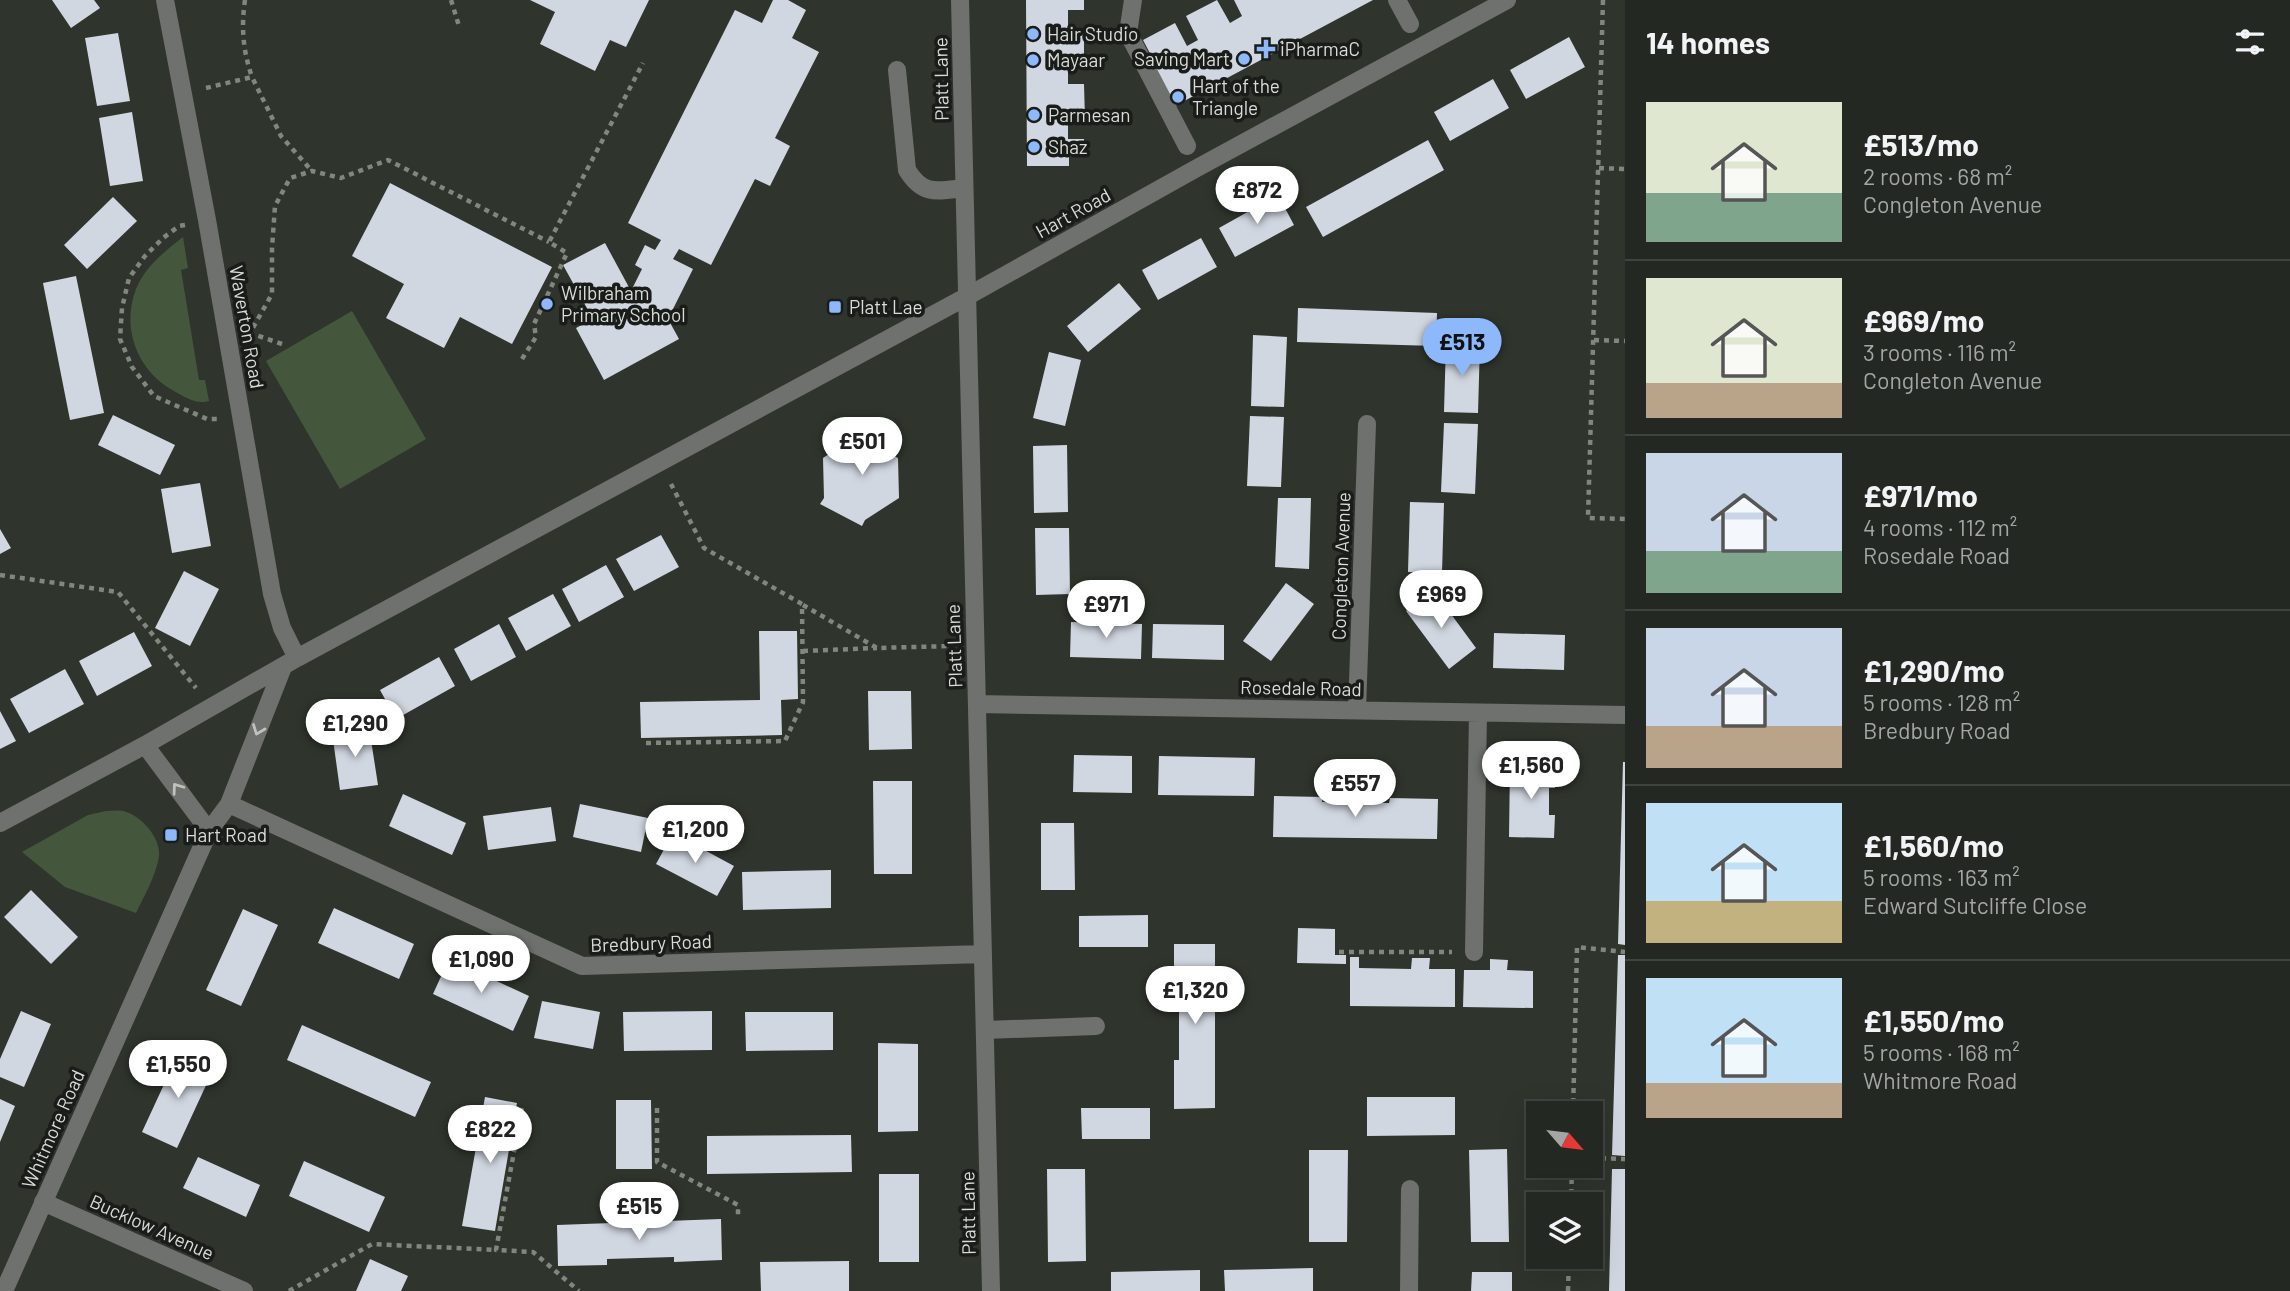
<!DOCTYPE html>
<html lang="en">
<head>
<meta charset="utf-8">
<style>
  :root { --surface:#232822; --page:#2b302a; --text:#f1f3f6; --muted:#a3a6a5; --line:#404440; --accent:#8db9fc }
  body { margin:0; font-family:Barlow,sans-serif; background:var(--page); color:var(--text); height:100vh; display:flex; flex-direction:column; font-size:26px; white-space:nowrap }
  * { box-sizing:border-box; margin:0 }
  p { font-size:23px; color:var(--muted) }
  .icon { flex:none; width:38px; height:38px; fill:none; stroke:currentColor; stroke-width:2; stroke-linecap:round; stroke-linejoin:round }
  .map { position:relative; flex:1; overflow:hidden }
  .panel { display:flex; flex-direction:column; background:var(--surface); width:665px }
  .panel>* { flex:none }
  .needle { width:46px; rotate:118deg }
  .buttons { position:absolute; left:1526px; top:1101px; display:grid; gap:14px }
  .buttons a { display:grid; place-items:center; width:77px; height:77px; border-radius:0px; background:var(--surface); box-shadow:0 7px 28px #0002,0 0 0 2px var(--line); font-size:35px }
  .price { position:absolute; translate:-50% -60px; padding:0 16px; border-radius:24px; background:#fff; color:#222; font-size:23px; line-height:46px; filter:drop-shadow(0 2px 4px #0008) }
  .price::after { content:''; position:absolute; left:50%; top:42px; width:21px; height:16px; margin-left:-10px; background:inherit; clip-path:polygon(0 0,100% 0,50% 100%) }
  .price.active { background:var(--accent); color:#111 }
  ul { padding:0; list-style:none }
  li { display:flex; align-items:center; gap:21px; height:175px; padding:0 21px }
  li+li { border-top:2px solid var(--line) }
  li span { display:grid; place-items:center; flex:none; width:196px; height:140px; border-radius:0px; color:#555 }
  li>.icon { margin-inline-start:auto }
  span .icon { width:84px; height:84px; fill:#fffc; stroke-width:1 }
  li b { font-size:30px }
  h2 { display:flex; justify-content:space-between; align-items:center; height:84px; padding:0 21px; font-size:30px }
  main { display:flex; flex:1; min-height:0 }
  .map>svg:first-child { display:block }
  .green { fill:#44573c }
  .building { fill:#d1d7e1 }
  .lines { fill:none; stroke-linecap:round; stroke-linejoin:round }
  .path { stroke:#81867f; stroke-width:4.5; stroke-dasharray:5 5; stroke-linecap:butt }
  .minor { stroke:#6e716d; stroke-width:18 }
  .oneway { stroke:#bec1bc }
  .poi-dot { fill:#8db9fc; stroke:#191c18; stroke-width:2.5 }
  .labels { text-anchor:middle; stroke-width:7; stroke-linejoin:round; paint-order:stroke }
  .poi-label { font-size:19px; fill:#d8dcd7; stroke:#191c18; text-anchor:start }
  .street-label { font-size:19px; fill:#d8dcd7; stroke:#191c18 }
</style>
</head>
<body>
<main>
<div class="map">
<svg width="1625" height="1291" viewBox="0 0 1625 1291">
  <rect width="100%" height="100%" fill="#2f352d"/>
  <path class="green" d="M183,237L188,268L181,270L199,380H205L209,401C196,405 185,397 174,391C137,371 121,328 136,289C145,267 165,251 183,237Z
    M352,311L426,439L340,489L266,361Z
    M106,811C112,811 118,810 123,811C141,815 161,838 159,856C156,876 144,896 136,913L65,887L22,852L88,815Z"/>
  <path class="building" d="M52,0H94L100,8L71,28Z
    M530,0H649L626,47L610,40L595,71L540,44L555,12Z
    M773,0H788L806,10L792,38L819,52L775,138L790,146L770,186L755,179L711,265L679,249L673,259L693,269L668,319L679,339L604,380L576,328L593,319L563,265L605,243L631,291L642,269L635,265L645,245L655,250L661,240L628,223L735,10L762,23Z
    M1026,0H1084V10H1068V29H1084V65H1068V84H1084L1085,120H1068V139H1084L1085,157H1069V166H1027Z
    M1217,0L1230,23L1242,16L1234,0H1373L1171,108L1149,66L1155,63L1143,40L1175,23L1187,46L1198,40L1186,16Z
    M118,33L130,101L97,106L85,38Z
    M1569,37L1585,67L1526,99L1510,70Z
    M1493,79L1509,108L1450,141L1434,112Z
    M132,112L143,181L110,186L99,118Z
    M1428,140L1444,170L1323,237L1306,207Z
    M390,183L552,267L512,344L460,317L444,348L386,318L404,284L352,256Z
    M1278,195L1294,225L1235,257L1219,228Z
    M113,197L137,221L87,269L64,245Z
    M1201,238L1217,267L1158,300L1142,270Z
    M76,276L104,413L70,420L43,283Z
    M1119,283L1141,309L1088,352L1067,326Z
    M1298,308L1437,313L1436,346L1297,342Z
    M1253,335L1287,337L1284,407L1251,406Z
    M1446,342L1480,343L1478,413L1444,412Z
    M1049,352L1081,360L1065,426L1033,418Z
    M113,415L175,445L160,475L98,445Z
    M1250,416L1284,417L1281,487L1247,486Z
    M1444,423L1478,424L1475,494L1441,492Z
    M875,424L897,436L888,453L898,458L899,498L865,520L862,526L820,504L824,498L823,458L856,436L866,442Z
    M1067,445L1068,512L1034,513L1033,446Z
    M200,483L211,546L172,553L161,489Z
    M1278,498H1311L1309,569L1275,567Z
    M1410,502L1444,503L1442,573L1408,572Z
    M1035,528H1069L1070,594L1036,595Z
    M0,529L11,548L0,554Z
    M661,535L679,567L634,591L616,559Z
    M606,565L624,597L579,622L562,589Z
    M184,571L219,589L190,646L155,628Z
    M1286,583L1314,604L1271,661L1243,641Z
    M1434,591L1476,648L1449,669L1406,611Z
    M553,594L571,626L526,651L508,618Z
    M1071,622L1142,624L1141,659L1070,657Z
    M499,624L516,657L471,681L454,649Z
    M1153,624L1224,625V660L1152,658Z
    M759,631H797L798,699L781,700L782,735L641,738L640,702L760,700Z
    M134,632L152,666L97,696L79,661Z
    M1494,633L1565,635L1564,670L1493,668Z
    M439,657L455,686L396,719L380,690Z
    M65,669L84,704L29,733L10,699Z
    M868,691H911L912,749L869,750Z
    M0,711L16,741L0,749Z
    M369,727L378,785L340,790L332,732Z
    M1074,755L1132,756V793L1073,792Z
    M1159,756L1255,758L1254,796L1158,795Z
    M1623,762H1625V945L1618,944Z
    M1510,765H1555V788H1549V815H1555L1554,838L1509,837Z
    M873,781H912V874H874Z
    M403,794L466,823L452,855L389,826Z
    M1274,796L1323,797L1322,802L1389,803L1390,798L1438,799L1437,839L1273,837Z
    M580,804L648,818L641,852L573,837Z
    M551,807L556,841L488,850L483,816Z
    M1041,823H1074L1075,890H1041Z
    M673,833L734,866L717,896L656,864Z
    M831,870V908L743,910L742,872Z
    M31,890L78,937L51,964L4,917Z
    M334,908L414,944L399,979L318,943Z
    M243,909L278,925L241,1006L206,990Z
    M1148,915V947H1079V916Z
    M1298,928L1335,929V955H1346V964L1297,963Z
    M1174,944H1215V1108L1174,1109V1060H1179V993H1174Z
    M1618,955H1625V1156L1612,1155Z
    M1350,957H1359V968L1411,969L1412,958H1430L1429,969H1455V1007L1350,1006Z
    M449,959L529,996L513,1031L433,994Z
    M1490,959L1508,960L1507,970L1533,971V1008L1463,1007L1464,970H1490Z
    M542,1001L600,1012L593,1049L534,1038Z
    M21,1011L51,1024L24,1087L0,1077V1059Z
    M712,1011V1050L624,1051L623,1012Z
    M745,1012H833V1050L746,1051Z
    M302,1025L431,1082L415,1117L287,1060Z
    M878,1043L918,1044V1131L878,1132Z
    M179,1052L214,1068L177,1148L142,1132Z
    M485,1097L517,1103L495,1231L462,1226Z
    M1367,1097H1455V1135L1367,1136Z
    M0,1099L15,1106L0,1142Z
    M616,1100H651L652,1169H616Z
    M1081,1108H1150V1139H1082Z
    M851,1135L852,1172L707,1174V1136Z
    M1507,1149L1509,1242H1471L1469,1150Z
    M1309,1150H1348L1347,1242H1309Z
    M198,1157L260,1185L246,1217L183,1188Z
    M304,1161L385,1197L369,1232L289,1196Z
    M1047,1169H1085L1086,1261L1048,1262Z
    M1612,1169H1625V1291H1609Z
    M879,1174H919V1262H879Z
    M721,1219L722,1260L674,1262V1257L640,1258L607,1259V1265L558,1266L557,1225Z
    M370,1259L408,1276L401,1291H356Z
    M849,1261V1291H761L760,1262Z
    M1313,1268V1291H1225L1224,1270Z
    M1200,1270V1291H1111V1272Z
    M1472,1272H1512V1291H1471Z"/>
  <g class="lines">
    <path class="path" d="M245,0C241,27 243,51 252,77
      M451,0L459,26
      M1603,0L1588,518L1625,519
      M206,88L252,77L281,136L312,171
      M1599,168L1625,169
      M185,225L179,226L163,238L145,256L129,278L122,308L120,339L132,367L154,396L207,419H217
      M1594,340L1625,341
      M282,344L250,333L272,294V248L275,206L290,178L312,171L341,178L388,160L549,242
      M522,359L536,337L534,324L567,253L549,242L643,63
      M0,575L118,592L196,688
      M803,605L877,648L951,646
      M803,651L877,648
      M646,743L785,741L803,702L802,604L704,548L671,484
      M1339,952H1452
      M522,1108L496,1250L533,1252L579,1291
      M657,1108V1162L738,1205V1216
      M1573,1113L1577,947L1625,952
      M1591,1158L1625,1159
      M1571,1204L1572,1166
      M289,1291L372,1244L496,1250
      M1568,1291L1569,1256"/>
    <path class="minor" d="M165,0L207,220L272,594L282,628L297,658
      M960,0L991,1291
      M1133,0L1128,33L1187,146
      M1397,0L1410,24
      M897,70L907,170C923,196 937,191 964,188
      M977,704L1625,715
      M1357,710L1367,424
      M145,745L209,831
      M229,804L582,966L983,954
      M0,823L145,745L297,658L966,297L1197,168L1507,0
      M1474,952L1478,713
      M985,1030L1096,1026
      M43,1202L244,1291
      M4,1291L209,831L229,804L283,667
      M1409,1291L1410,1189"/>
  </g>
  <defs><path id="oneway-chevron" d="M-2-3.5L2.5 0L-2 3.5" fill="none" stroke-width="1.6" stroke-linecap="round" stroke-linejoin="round" transform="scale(1.75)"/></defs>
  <g class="oneway">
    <use href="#oneway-chevron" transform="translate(258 730) rotate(111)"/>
    <use href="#oneway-chevron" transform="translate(177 788) rotate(-126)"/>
  </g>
  <g class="poi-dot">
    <circle cx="1033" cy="34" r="7"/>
    <path d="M1262.5 38.5h7v7h7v7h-7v7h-7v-7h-7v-7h7z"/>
    <circle cx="1244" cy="59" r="7"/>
    <circle cx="1033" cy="60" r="7"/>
    <circle cx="1178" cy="97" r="7"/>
    <circle cx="1034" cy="115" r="7"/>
    <circle cx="1034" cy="147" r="7"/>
    <circle cx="547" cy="304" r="7"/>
    <rect x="828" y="300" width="14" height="14" rx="3.5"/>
    <rect x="164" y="828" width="14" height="14" rx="3.5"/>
  </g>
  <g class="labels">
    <g class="poi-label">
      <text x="1047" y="41">Hair Studio</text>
      <text x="1280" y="56">iPharmaC</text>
      <text x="1230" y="66" text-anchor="end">Saving Mart</text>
      <text x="1047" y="67">Mayaar</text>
      <text x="1192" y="93">Hart of the<tspan x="1192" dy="22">Triangle</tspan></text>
      <text x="1048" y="122">Parmesan</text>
      <text x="1048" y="154">Shaz</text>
      <text x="561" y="300">Wilbraham<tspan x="561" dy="22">Primary School</tspan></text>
      <text x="849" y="314">Platt Lae</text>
      <text x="185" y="842">Hart Road</text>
    </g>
    <g class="street-label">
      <text transform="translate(941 79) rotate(-91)" y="7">Platt Lane</text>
      <text transform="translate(1073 213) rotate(-29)" y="7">Hart Road</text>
      <text transform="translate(247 327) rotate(80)" y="7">Waverton Road</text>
      <text transform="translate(1341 566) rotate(-88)" y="7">Congleton Avenue</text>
      <text transform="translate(954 646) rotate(-92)" y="7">Platt Lane</text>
      <text transform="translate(1301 688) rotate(1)" y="7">Rosedale Road</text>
      <text transform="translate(651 943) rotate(-2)" y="7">Bredbury Road</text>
      <text transform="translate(53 1129) rotate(-66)" y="7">Whitmore Road</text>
      <text transform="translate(968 1213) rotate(-91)" y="7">Platt Lane</text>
      <text transform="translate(152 1227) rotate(24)" y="7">Bucklow Avenue</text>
    </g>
  </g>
</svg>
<div class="buttons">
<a><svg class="needle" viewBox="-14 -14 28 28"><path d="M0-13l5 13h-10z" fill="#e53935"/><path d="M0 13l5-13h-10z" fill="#a3a6a5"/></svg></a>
<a><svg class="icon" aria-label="layers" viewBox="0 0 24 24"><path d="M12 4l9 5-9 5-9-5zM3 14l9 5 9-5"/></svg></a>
</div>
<b class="price" style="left:1257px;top:226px">£872</b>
<b class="price active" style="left:1462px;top:378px">£513</b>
<b class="price" style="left:862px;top:477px">£501</b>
<b class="price" style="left:1441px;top:630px">£969</b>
<b class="price" style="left:1106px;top:640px">£971</b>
<b class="price" style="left:355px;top:759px">£1,290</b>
<b class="price" style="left:1531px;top:801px">£1,560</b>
<b class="price" style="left:1355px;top:819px">£557</b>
<b class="price" style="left:695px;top:865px">£1,200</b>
<b class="price" style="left:481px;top:995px">£1,090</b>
<b class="price" style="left:1195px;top:1026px">£1,320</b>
<b class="price" style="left:178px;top:1100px">£1,550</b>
<b class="price" style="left:490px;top:1165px">£822</b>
<b class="price" style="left:639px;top:1242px">£515</b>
</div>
<section class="panel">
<h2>14 homes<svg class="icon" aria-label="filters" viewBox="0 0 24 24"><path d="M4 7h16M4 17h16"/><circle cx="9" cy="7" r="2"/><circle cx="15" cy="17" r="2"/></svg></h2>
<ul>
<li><span style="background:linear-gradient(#dfe7d0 65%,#7fa58c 0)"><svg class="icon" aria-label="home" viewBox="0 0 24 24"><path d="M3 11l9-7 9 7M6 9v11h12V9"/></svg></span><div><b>£513/mo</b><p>2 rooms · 68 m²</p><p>Congleton Avenue</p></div></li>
<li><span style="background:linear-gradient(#dfe7d0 75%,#b9a48a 0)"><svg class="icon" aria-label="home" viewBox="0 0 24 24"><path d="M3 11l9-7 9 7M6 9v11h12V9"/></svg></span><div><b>£969/mo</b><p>3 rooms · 116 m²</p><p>Congleton Avenue</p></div></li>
<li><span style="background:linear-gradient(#c9d6e8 70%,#7fa58c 0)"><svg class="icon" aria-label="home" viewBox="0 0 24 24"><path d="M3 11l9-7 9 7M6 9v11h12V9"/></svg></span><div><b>£971/mo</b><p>4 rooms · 112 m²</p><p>Rosedale Road</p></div></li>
<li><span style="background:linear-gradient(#c9d6e8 70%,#b9a48a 0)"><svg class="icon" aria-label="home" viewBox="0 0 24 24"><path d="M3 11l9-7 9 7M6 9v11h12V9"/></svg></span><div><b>£1,290/mo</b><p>5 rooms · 128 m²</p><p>Bredbury Road</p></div></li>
<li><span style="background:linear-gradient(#bfe0f5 70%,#c2b280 0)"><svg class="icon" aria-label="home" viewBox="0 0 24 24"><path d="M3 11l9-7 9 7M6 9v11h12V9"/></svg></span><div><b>£1,560/mo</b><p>5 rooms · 163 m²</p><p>Edward Sutcliffe Close</p></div></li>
<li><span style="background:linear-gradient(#bfe0f5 75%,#b9a48a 0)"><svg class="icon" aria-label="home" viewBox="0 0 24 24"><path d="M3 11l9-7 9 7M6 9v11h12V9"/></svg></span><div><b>£1,550/mo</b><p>5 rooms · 168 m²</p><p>Whitmore Road</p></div></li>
</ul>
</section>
</main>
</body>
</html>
